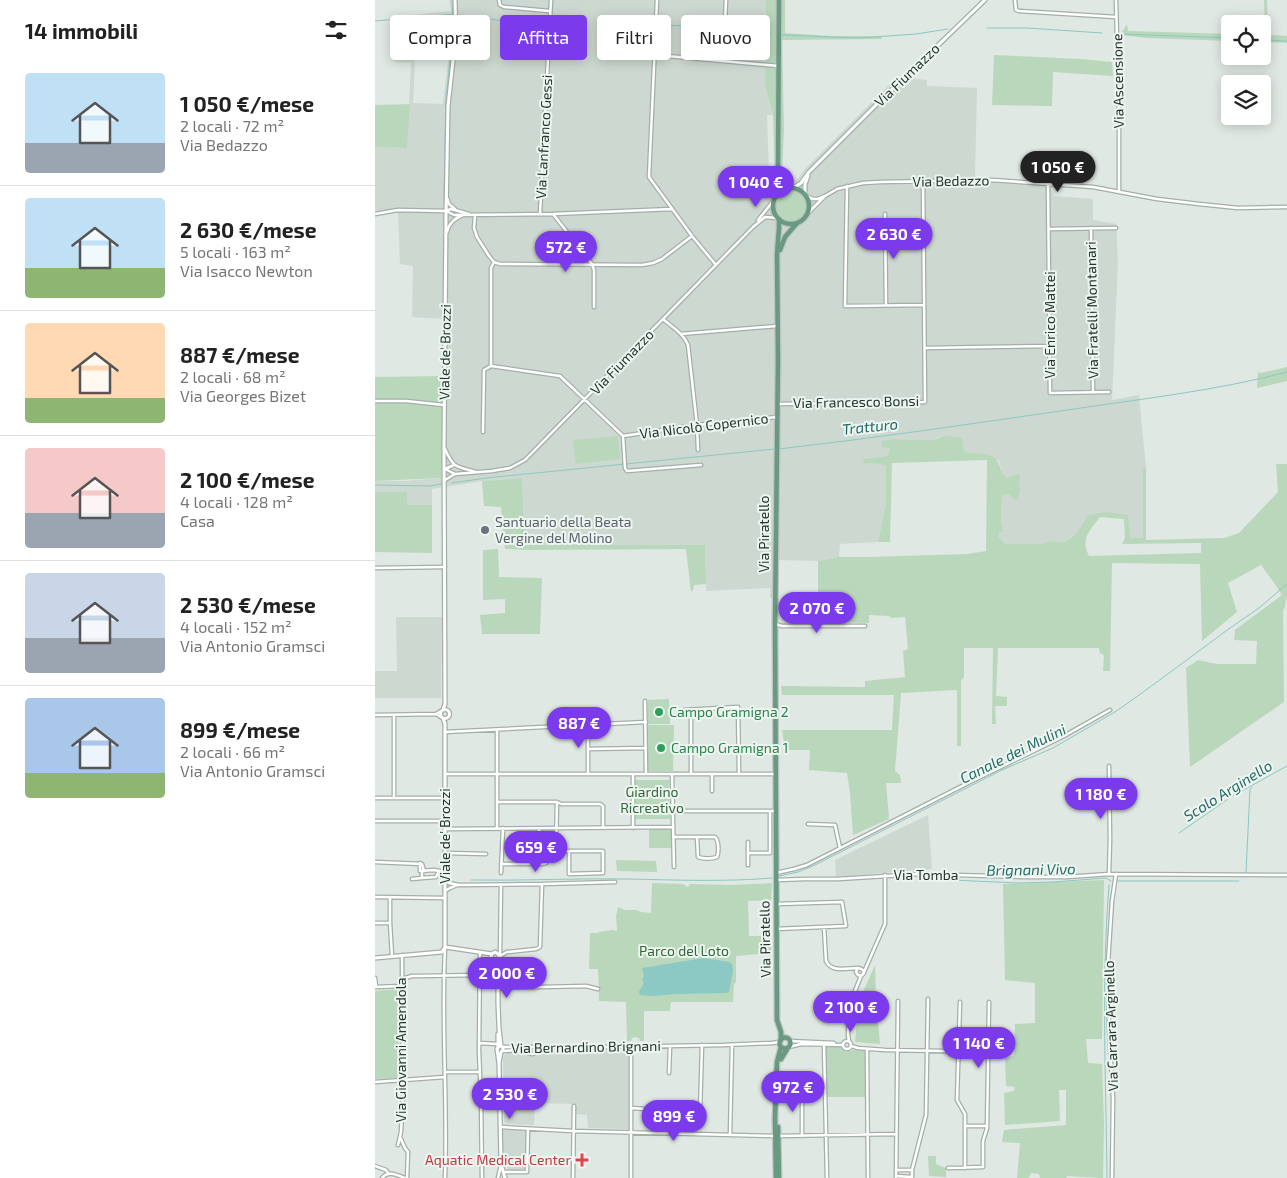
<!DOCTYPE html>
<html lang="it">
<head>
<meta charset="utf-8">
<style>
  :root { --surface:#fff; --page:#f2f2f2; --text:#222; --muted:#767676; --line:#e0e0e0; --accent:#7c3aed }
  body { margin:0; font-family:"Exo 2",sans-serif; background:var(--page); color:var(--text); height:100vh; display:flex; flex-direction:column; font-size:19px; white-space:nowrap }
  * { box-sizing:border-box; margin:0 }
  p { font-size:16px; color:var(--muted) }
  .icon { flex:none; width:28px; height:28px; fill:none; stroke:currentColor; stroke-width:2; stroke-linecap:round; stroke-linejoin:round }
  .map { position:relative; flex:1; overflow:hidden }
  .drawer { display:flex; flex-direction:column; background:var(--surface); width:375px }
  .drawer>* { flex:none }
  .banner { position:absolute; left:15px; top:15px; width:475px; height:45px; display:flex; gap:10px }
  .tools { position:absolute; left:846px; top:15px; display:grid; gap:10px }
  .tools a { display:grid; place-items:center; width:50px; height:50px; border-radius:5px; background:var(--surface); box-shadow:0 2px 12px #0003; font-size:25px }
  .price { position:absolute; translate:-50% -42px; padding:0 11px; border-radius:18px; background:var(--accent); color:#fff; font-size:16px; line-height:32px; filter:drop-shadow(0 1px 2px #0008) }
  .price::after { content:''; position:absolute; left:50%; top:30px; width:15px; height:11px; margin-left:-8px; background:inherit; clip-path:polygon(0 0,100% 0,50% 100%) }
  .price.current { background:#222; color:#fff }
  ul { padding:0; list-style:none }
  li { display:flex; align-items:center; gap:15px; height:125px; padding:0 25px }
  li+li { border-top:1px solid var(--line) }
  li span { display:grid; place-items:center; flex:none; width:140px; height:100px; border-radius:5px; color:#555 }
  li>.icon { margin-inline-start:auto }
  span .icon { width:60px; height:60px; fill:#fffc; stroke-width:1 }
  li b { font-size:21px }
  h2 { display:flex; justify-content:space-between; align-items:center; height:60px; padding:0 25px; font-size:21px }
  .tag { padding:0 18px; border-radius:5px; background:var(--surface); box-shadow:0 2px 12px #0003; font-size:18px; line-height:45px }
  .tag.current { background:var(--accent); color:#fff }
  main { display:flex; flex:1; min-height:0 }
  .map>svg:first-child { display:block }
  .built { fill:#cdd8d0; fill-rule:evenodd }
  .green { fill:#b9d7bb; fill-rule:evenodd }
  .water { fill:#8cc8c4 }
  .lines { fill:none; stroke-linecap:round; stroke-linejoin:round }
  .stream { stroke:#8cc8c4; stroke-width:1 }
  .minor-casing { stroke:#a3afa8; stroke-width:5 }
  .tertiary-casing { stroke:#a3afa8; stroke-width:5.5 }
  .primary-casing { stroke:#bdc3c0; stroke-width:7 }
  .minor { stroke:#fff; stroke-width:2.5 }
  .tertiary { stroke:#fff; stroke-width:3 }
  .primary { stroke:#689981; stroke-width:4.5 }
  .worship-dot { fill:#6b7280; stroke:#eef5f0; stroke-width:2 }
  .leisure-dot { fill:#2e9e5b; stroke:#eef5f0; stroke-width:2 }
  .health-dot { fill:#e0444e; stroke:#eef5f0; stroke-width:2 }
  .labels { text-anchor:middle; stroke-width:4; stroke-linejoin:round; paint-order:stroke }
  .street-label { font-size:14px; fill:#22362c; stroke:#eef5f0 }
  .worship-label { font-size:14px; fill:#5b616d; stroke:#eef5f0; text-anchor:start }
  .leisure-label { font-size:14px; fill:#27864d; stroke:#eef5f0; text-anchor:start }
  .park-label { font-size:14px; fill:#31683a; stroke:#eef5f0 }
  .health-label { font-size:14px; fill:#be3a42; stroke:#eef5f0; text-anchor:end }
  .water-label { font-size:15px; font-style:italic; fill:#236a67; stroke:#eef5f0 }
</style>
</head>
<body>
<main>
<section class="drawer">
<h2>14 immobili<svg class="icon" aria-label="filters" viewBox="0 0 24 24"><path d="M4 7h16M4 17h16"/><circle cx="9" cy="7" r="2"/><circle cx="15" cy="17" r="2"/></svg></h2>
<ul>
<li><span style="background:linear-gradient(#bfe0f5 70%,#9aa5b1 0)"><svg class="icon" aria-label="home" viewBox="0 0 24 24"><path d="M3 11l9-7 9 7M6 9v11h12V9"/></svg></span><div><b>1 050 €/mese</b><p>2 locali · 72 m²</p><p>Via Bedazzo</p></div></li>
<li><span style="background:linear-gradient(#bfe0f5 70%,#8fb573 0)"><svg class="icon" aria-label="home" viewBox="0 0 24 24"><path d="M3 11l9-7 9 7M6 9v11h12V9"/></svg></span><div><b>2 630 €/mese</b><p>5 locali · 163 m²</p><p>Via Isacco Newton</p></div></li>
<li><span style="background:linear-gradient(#ffd9b3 75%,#8fb573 0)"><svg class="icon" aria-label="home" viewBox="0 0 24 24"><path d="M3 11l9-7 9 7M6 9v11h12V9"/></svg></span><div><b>887 €/mese</b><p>2 locali · 68 m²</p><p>Via Georges Bizet</p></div></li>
<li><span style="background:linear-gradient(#f6c9c9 65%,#9aa5b1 0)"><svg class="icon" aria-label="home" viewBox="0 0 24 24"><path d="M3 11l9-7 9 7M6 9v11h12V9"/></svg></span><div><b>2 100 €/mese</b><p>4 locali · 128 m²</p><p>Casa</p></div></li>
<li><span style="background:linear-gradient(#c9d6e8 65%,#9aa5b1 0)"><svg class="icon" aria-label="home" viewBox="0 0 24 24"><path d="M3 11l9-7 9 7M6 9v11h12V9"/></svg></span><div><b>2 530 €/mese</b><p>4 locali · 152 m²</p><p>Via Antonio Gramsci</p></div></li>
<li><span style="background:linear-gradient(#a9c7e8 75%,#8fb573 0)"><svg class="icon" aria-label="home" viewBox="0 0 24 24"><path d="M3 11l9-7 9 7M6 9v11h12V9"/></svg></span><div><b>899 €/mese</b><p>2 locali · 66 m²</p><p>Via Antonio Gramsci</p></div></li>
</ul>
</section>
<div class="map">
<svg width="912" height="1178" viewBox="0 0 912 1178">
  <rect width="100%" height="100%" fill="#dfe8e2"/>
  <path class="built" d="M74,0H391L390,85L398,115H392L394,174L407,173L414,181L423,179L429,170L517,82L533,78L552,80V86L602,88L600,177L673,182L679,196L718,199V220L741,224L743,261L737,400L764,395L771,468L768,470V538H754L753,515H713L702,532L690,542L676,541L665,544H631L626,541L624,535V533L628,532L626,518L627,496L634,494L641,501L644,495L645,481L630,477L627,474L624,461L614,455L595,454L590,452L588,447L564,437L558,440L518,439L514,453L512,456L489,459L492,464H508L511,466V504L503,542L465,544L464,557L443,561L403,560L402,599L395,598V588L331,591L330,545H150L147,478L107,481L57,489V505H32V492H0V481H29L66,478V376H69L70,319L37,317L38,266L25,264L23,211H0V147L32,148L36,63L19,62L20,17L76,11ZM47,25L75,26L74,54L45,53ZM40,58L73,60L68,104L38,103Z
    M21,617H67L66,698H0V671H22Z
    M553,815L557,869L461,877L460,860Z
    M255,1048L254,1129L213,1128L212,1115L201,1114V1104H199L160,1103L159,1125L132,1124L129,1122L128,1058L131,1052H146L151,1056H155L163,1055L167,1051L170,1050Z
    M129,1129L151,1131V1170L133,1171L130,1155L128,1150L127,1132Z"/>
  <path class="green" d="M391,0H410V33L456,36H506L507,39L407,40L409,129L407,173L400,174L398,115L390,85Z
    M889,0H892L893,35L912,36V43L888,42V36H890Z
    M752,24L753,31L855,34V41L772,38L745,35Z
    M619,55L705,59L737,62L738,76L678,72L677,106L617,105Z
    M35,104L32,148L0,147V105Z
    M400 206a16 16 0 1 1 32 0a16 16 0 1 1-32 0Z
    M912,367V381L882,388L883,372L886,373Z
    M66,376V478L0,481V377Z
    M243,436L245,459L201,464L198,440Z
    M570,436L587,438L588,447L590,452C598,455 606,452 614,455C628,459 622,473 633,478L636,476L644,474L645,489L643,499L641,501L634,494L627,496L626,518L628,532L624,533C623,538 627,541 631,544H665L676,541L690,542L697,537L702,532L713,515L732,512L753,515L755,538H768V469L771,468V540L849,538L864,533L903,492L901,464H912V594L910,607L908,610L909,702L815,767L811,668L823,660L842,664H881L882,641L859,640L860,630L907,595L900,584L886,565L853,583L862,612L827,641L825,564L737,563L735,671H728L729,655L725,653L724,648H623L621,696L632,697V706H620L621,724H617L618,648H589V677L586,681V746H582V690L526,693L520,771L525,775L526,783H511L514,819L478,835L475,793L472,773L434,770L435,750H410L407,730H517L519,695H407L406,686L490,687V681L530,677L528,651L533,649L530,617L516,618L514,616L494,615V623L436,622L430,598H443V561L464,557H495L593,554L611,551L612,460L517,463L515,542H503L511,504V466C505,462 495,465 488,463L489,459L512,456L514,453L515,448L506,447L507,441L518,439L558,440ZM725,517L749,519L750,538L747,544L826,543V553L714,556C705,539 715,530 725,517Z
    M147,478L150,545H330L331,584L319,585L318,590L316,592L311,549L156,550L130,549L126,507L109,506L107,481Z
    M0,492H32V505H57V553L0,552Z
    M123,549L124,577L167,578L165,634H107L105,615L130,613V599L108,600V550Z
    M294,699L295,724H273V700Z
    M273,725H299L298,771H273Z
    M260,780H294L295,819H260Z
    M274,829H296V848H274Z
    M241,860L281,861L282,872L242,871Z
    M729,880L727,1039H711L713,1063L727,1064L729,1124L728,1178L692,1176L691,1178H665L664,1174L656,1173L654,1178H642L645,1143L627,1142L629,1130L691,1125V1090H684L685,1121L630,1125L629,1093L639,1091L640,1087L631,1086L630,1058L639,1056L640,1024L660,1023V983L630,980L628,884Z
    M277,883L308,884L312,887L314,886L315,884L358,885L397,883L396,900L373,901L374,936H396V953L361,956V982L359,984L358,1002H296L295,1011H269V1041H265L264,1038L260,1037L257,1038L256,1041H252L251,1002L224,1001L223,969H214L215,933H223L224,932L237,930L242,931L241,916L243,907L250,910H262L266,912L276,913Z
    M500,965L501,997L505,1044L480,1042L484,1001Z
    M24,989V1078L0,1079V991Z
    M450,1046L466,1047L471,1052L478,1050L490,1051V1097H451Z
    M553,1156H561V1164L571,1168V1177L554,1176Z"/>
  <path class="water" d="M329,958L354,962L357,964L358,970L354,992L351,993L302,994L277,996L265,995L264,992L269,982L267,980L269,976L267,968Z"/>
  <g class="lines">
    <path class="stream" d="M77,0L78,21
      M85,15L169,27
      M0,21L80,14
      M284,26L322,25L396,33
      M228,28L279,26
      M612,28H652L727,33
      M745,34L855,38
      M407,35L484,38L541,34L573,29
      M888,40L912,41
      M76,55L78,25
      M69,202L71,99L75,60
      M404,449C500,438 596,424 692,410C765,399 840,391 912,372
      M77,483L111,478L400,449
      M0,485L55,486L67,484
      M804,833L856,797L912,766
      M871,873L875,789L877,787
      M404,876L423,872L438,866L627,770L678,748L740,712L767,693L855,628L884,608L912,584
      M96,880C148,881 200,878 252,879C301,880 349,882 397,878
      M568,880V879H572
      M576,880L643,883L678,882L731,878L736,881
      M743,881H864
      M732,1178C731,1080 726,982 734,885"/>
    <defs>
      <path id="minor" d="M124,0L125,5L129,7L174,11
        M282,0L274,177L317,236L341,265
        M640,0L641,10L644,11L741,17
        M741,0L744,118V191
        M350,21L351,0
        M281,55L404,66
        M673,184L675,393L734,392
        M472,186L470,306L549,305
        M431,196L438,199H443L450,196L462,189L488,183L506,182L617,180L718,187L782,199L824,204L863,208L912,207
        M72,198L74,204L80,209
        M71,211L79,215L178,214L297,209
        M0,214L23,210L71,211L76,209L94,214
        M165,214L176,0
        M178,214L217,264L219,270V307
        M510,214L511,305
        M100,215L99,228L102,237L114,256L119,262L125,264L267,265L278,263L287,259L317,236
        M431,215L449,197
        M383,220L399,200
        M716,228L718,392
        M674,229L741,228
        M72,232C74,223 79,219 88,215
        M288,319C297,327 309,334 313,345L322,425L323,450
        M306,334L402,326
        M550,348L675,346
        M116,366V268L119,262
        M0,401H31L69,405
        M402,404L550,402L548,182
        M108,432L109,370L116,366L185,376L248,436L322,425L402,417
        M248,436L250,468L252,471L326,465
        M70,449C79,469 81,466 101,472
        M70,469L80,474
        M70,469L79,465
        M70,480L80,474L117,471L135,468L150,460L378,227L390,217L402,218
        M0,568L70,567
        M400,624L407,626H490
        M270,701L271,774
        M309,710L363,707L364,774
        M61,714L66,717
        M0,715L61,714L66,711
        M213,725V774
        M70,732L271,722
        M213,749L271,748
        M316,773V710
        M70,774H400
        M258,774V828
        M297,774L299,867
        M337,774V791
        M0,798H70
        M19,798V715
        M122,802H182L186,804H225L228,806V828
        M297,811H400
        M0,821H71
        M433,824L460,825L465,848
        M122,828V730
        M70,829L297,827
        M162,833L181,834
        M298,837H340C344,841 344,852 342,857C337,859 328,859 323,857L322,837
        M373,842V865
        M181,849L185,851H228V873L194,874V851
        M70,853L111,854
        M373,853H395V811
        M0,862L47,864L49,871
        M45,863V871L59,870L70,872
        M126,864H168L171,863L181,849L182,802
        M145,864L146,860L165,829
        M47,872V878L61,877L64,871
        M126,873L128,828
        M401,873L419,869L432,865L593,783L689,736L735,710
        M734,874L735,839L734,766
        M37,879L47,878
        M70,879L74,883L84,885L167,884L240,882
        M402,880L430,879H463L545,874L648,877H692L734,874L912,875
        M70,891L75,888L82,885
        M0,897L70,898
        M15,898V923L17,956
        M0,923H15
        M449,927L451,961C457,973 471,968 483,968
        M401,929L471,926L467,902L402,904
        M105,953L104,1051L106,1099L107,1178
        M125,956L132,952L161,949L165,947L167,884
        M125,956L126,885
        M489,972L510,924V875
        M0,978L1,987
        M27,979L37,976H44L105,975
        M0,987L27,986
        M124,988L211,986L223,989
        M585,1002L582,1100L590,1114V1168
        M468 1045a4 4 0 1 1 8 0a4 4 0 1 1-8 0Z
        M415,1041L459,1043
        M474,1041L473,1035L474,1006L486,976L489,973L488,970L484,968L482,969L481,972L483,975L486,976
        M104,1043L122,1044
        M449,1045L452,1178
        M476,1046L483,1048L510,1050L627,1052
        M128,1047H236L349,1045L397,1043L405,1042
        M414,1047L426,1044L468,1045
        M492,1049L493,1178
        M128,1051L142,1050L153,1053L158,1054L170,1048
        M70,1072H105
        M294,1073L295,1046
        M0,1082L70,1077
        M427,1091V1136
        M257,1108L325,1113L327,1045
        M590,1126H612
        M126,1127L198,1131L400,1136
        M355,1135L357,1045
        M404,1136L521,1134
        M25,1137L30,1148L33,1152L32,1178
        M23,1145L26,1132L28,1095L27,955
        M0,1166L11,1170L13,1173
        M573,1168L608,1167V1141L612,1128L614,1002
        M521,1170H537
        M129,1172H152L153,1129
        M521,1176L537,1177
        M7,1178C13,1170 22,1175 30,1178
        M70,1178C73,1102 66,1025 70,949
        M123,1178L126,1165
        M198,1178L199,1106
        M256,1178V1047
        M521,1178L523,1001
        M537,1178V1170L551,1115L553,999
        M737,1178L738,1098L734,1027L733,963L737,901L741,874"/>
      <path id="tertiary" d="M418,188L426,183L434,172L501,105L610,0
        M430,195V184L433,176
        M65.5 714a4.5 4.5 0 1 1 9 0a4.5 4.5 0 1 1-9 0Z
        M68,710L70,704L69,447L71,216L73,106L81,33L80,0
        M68,718L70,724V947
        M70,947L117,954
        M0,958L67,952L70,947
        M124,960L121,961H118L116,957L117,954L120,952L122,953L125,957L123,970V1003L124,1028L126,1046
        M123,1048V1034
        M124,1063L126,1052L128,1050V1047L126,1046L123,1047L122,1049L124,1063L126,1164L130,1178"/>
      <path id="primary" d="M404,174L407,182L416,188
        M398 206a18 18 0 1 1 36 0a18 18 0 1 1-36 0Z
        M401,196L403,172L404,0
        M404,219V228L402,254L403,360L400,624L402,1020L406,1032V1040
        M405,250L410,237L422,223
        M404.5 1043a5.5 5.5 0 1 1 11 0a5.5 5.5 0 1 1-11 0Z
        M406,1059L412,1049
        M403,1127L404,1178
        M401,1178L400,1117L402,1062L406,1047"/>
    </defs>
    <use href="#minor" class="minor-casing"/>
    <use href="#tertiary" class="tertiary-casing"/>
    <use href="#primary" class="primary-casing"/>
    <use href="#minor" class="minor"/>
    <use href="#tertiary" class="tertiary"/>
    <use href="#primary" class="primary"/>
  </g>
  <circle class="worship-dot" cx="110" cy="530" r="5"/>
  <g class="leisure-dot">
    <circle cx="284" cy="712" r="5"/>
    <circle cx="286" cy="748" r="5"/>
  </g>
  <path class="health-dot" d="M204.5 1152.5h5v5h5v5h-5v5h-5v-5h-5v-5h5z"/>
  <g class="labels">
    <g class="street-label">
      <text transform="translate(532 75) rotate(-44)" y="5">Via Fiumazzo</text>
      <text transform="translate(743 81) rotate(-91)" y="5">Via Ascensione</text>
      <text transform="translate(169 137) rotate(-87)" y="5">Via Lanfranco Gessi</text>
      <text transform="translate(576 181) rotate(-1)" y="5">Via Bedazzo</text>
      <text transform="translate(717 310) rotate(-91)" y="5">Via Fratelli Montanari</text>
      <text transform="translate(675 325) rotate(-90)" y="5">Via Enrico Mattei</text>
      <text transform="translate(70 352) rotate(-89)" y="5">Viale de' Brozzi</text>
      <text transform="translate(247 362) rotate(-46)" y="5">Via Fiumazzo</text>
      <text transform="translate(481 402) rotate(-1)" y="5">Via Francesco Bonsi</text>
      <text transform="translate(329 426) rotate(-7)" y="5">Via Nicolò Copernico</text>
      <text transform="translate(389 534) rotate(-90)" y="5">Via Piratello</text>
      <text transform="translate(70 836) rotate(-90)" y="5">Viale de' Brozzi</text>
      <text x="551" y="880">Via Tomba</text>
      <text transform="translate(390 939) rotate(-91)" y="5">Via Piratello</text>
      <text transform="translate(736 1026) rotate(-92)" y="5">Via Carrara Arginello</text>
      <text transform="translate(211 1047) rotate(-1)" y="5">Via Bernardino Brignani</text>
      <text transform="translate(26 1050) rotate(-90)" y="5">Via Giovanni Amendola</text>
    </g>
    <g class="worship-label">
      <text x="120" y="527">Santuario della Beata<tspan x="120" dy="16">Vergine del Molino</tspan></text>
    </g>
    <g class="leisure-label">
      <text x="294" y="717">Campo Gramigna 2</text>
      <text x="296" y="753">Campo Gramigna 1</text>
    </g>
    <g class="park-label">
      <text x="277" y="797">Giardino<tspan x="277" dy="16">Ricreativo</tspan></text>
      <text x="309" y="956">Parco del Loto</text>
    </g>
    <g class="health-label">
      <text x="196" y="1165">Aquatic Medical Center</text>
    </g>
    <g class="water-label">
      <text transform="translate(495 427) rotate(-6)" y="5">Tratturo</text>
      <text transform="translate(638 754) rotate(-26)" y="5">Canale dei Mulini</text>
      <text transform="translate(853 791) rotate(-32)" y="5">Scolo Arginello</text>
      <text transform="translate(656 870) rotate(-1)" y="5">Brignani Vivo</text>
    </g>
  </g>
</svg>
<div class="tools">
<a><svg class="icon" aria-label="locate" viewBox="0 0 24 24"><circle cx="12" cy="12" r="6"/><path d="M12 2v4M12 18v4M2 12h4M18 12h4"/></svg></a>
<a><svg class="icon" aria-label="layers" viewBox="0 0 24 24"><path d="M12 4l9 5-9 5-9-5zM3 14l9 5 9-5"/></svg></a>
</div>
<b class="price current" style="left:683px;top:193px">1 050 €</b>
<b class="price" style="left:381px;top:208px">1 040 €</b>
<b class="price" style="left:519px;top:260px">2 630 €</b>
<b class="price" style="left:191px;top:273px">572 €</b>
<b class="price" style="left:442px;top:634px">2 070 €</b>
<b class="price" style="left:204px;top:749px">887 €</b>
<b class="price" style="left:726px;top:820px">1 180 €</b>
<b class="price" style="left:161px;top:873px">659 €</b>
<b class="price" style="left:132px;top:999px">2 000 €</b>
<b class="price" style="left:476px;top:1033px">2 100 €</b>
<b class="price" style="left:604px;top:1069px">1 140 €</b>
<b class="price" style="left:418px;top:1113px">972 €</b>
<b class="price" style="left:135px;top:1120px">2 530 €</b>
<b class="price" style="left:299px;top:1142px">899 €</b>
<div class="banner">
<a class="tag">Compra</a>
<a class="tag current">Affitta</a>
<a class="tag">Filtri</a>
<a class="tag">Nuovo</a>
</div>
</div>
</main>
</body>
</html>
